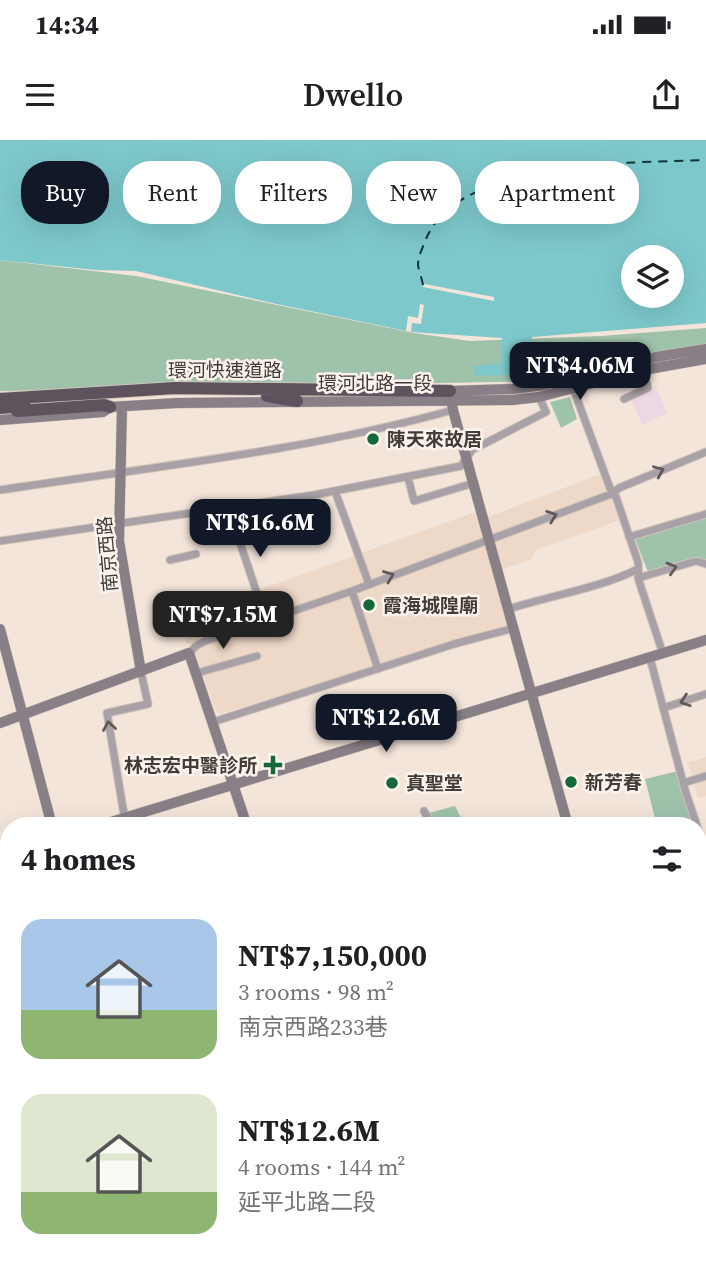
<!DOCTYPE html>
<html lang="en">
<head>
<meta charset="utf-8">
<style>
  :root { --surface:#fff; --page:#f6f6f6; --text:#202124; --muted:#757577; --accent:#111827 }
  body { margin:0; font-family:"Source Serif 4","Noto Sans TC",serif; background:var(--page); color:var(--text); height:100vh; display:flex; flex-direction:column; font-size:26px; white-space:nowrap }
  * { box-sizing:border-box; margin:0 }
  p { font-size:23px; color:var(--muted) }
  .icon { flex:none; width:38px; height:38px; fill:none; stroke:currentColor; stroke-width:2; stroke-linecap:round; stroke-linejoin:round }
  .map { position:relative; flex:1; overflow:hidden }
  .sheet { position:absolute; left:0px; top:677px; width:707px; height:450px; display:flex; flex-direction:column; background:var(--surface); border-radius:28px 28px 0 0; box-shadow:0 7px 28px #0002 }
  .sheet>* { flex:none }
  .top-card { position:absolute; left:21px; top:21px; width:665px; height:63px; display:flex; gap:14px }
  .buttons { position:absolute; left:621px; top:105px; display:grid; gap:14px }
  .buttons a { display:grid; place-items:center; width:63px; height:63px; border-radius:50%; background:var(--surface); box-shadow:0 7px 28px #0002; font-size:35px }
  .price { position:absolute; translate:-50% -60px; padding:0 16px; border-radius:14px; background:var(--accent); color:#fff; font-size:23px; line-height:46px; filter:drop-shadow(0 2px 4px #0008) }
  .price::after { content:''; position:absolute; left:50%; top:42px; width:21px; height:16px; margin-left:-10px; background:inherit; clip-path:polygon(0 0,100% 0,50% 100%) }
  .price.current { background:#222; color:#fff }
  ul { padding:0; list-style:none }
  li { display:flex; align-items:center; gap:21px; height:175px; padding:0 21px }
  li span { display:grid; place-items:center; flex:none; width:196px; height:140px; border-radius:21px; color:#555 }
  li>.icon { margin-inline-start:auto }
  span .icon { width:84px; height:84px; fill:#fffc; stroke-width:1 }
  li b { font-size:30px }
  h2 { display:flex; justify-content:space-between; align-items:center; height:84px; padding:0 21px; font-size:30px }
  .chip { padding:0 24px; border-radius:28px; background:var(--surface); box-shadow:0 7px 28px #0002; font-size:24px; line-height:63px }
  .chip.current { background:var(--accent); color:#fff }
  .status { display:flex; justify-content:space-between; align-items:center; height:49px; padding:0 35px; background:var(--surface); direction:ltr }
  .status svg { height:19px; fill:currentColor }
  header { display:flex; justify-content:space-between; align-items:center; height:91px; padding:0 21px; background:var(--surface); font-size:32px; font-weight:600 }
  .map>svg:first-child { display:block }
  .built { fill:#eed8c8 }
  .education { fill:#edd7e4 }
  .green { fill:#9fc2ab }
  .water { fill:#7dc8cb; fill-rule:evenodd }
  .pier { fill:#f4e5da }
  .lines { fill:none; stroke-linecap:round; stroke-linejoin:round }
  .ferry { stroke:#113638; stroke-width:2; stroke-dasharray:9 7; stroke-linecap:butt }
  .street-tunnel { stroke:#d0c3b9; stroke-width:7; stroke-dasharray:7 3.5; stroke-linecap:butt }
  .street-casing { stroke:#d0c3b9; stroke-width:9 }
  .secondary-casing { stroke:#d0c3b9; stroke-width:11 }
  .highway-casing { stroke:#d0c3b9; stroke-width:14 }
  .street { stroke:#a8a1a7; stroke-width:7 }
  .secondary { stroke:#887f87; stroke-width:10 }
  .highway { stroke:#5e525d; stroke-width:12 }
  .oneway { stroke:#615a59 }
  .poi-dot { fill:#156839; stroke:#fdf3ed; stroke-width:2.5 }
  .labels { text-anchor:middle; stroke-width:5; stroke-linejoin:round; paint-order:stroke }
  .street-label { font-size:19px; fill:#423c37; stroke:#fdf3ed }
  .poi-label { font-size:19px; font-weight:bold; fill:#423c37; stroke:#fdf3ed; text-anchor:start }
</style>
</head>
<body>
<div class="status"><b>14:34</b><svg viewBox="0 0 49 12"><path d="M0 12V9h3v3zM5 12V6h3v6zM10 12V3h3v9zM15 12V0h3v12zM26 1h20v11H26zM47 4h2v5h-2z"/></svg></div>
<header><svg class="icon" aria-label="menu" viewBox="0 0 24 24"><path d="M4 6h16M4 12h16M4 18h16"/></svg>Dwello<svg class="icon" aria-label="share" viewBox="0 0 24 24"><path d="M12 15V3M7 8l5-5 5 5M5 13v7h14v-7"/></svg></header>
<div class="map">
<svg width="706" height="1126" viewBox="0 0 706 1126">
  <rect width="100%" height="100%" fill="#f4e5da"/>
  <path class="built" d="M603,333L620,380L536,410L532,419L495,432L510,484L220,574L216,571L192,504H186L183,472L231,460L478,371L481,380Z
    M706,617V656L698,658L688,623Z
    M0,877H9V1052H0Z"/>
  <path class="education" d="M656,247L667,273L642,285L631,258Z
    M698,786L706,802V859L698,863Z
    M706,877V936L698,920V881Z
    M324,1118H450V1126H324Z"/>
  <path class="green" d="M0,120L136,136L414,193L470,201L601,196L706,188V204L556,241L0,251Z
    M570,257L577,279L561,288L550,262Z
    M706,376V420L648,432L635,399Z
    M678,631L692,686H657L645,639Z
    M455,666L465,686H434L429,673Z
    M354,1118H427V1126H354Z"/>
  <path class="water" d="M0,0H706V183L532,197L531,234L475,236L474,226L502,223V198L411,192L272,163L136,131L96,130L0,120ZM634,117H672V156H634Z"/>
  <path class="pier" d="M424,144L494,157V161L423,147Z
    M420,164L424,165L421,184L412,183L411,192L406,191L408,176L418,178Z"/>
  <g class="lines">
    <path class="ferry" d="M423,145C422,139 419,131 418,125C418,116 423,107 426,99C459,19 632,23 706,20"/>
    <path class="street-tunnel" d="M233,686L243,684"/>
    <defs>
      <path id="street" d="M573,248L610,348L616,357L638,422L639,441L663,514
        M624,259L648,248L643,230
        M408,337L414,361L474,343
        M0,350C151,327 306,311 453,270
        M335,351L369,444
        M228,367L266,480
        M629,397L706,374
        M0,401L314,355L461,326L472,310L546,272L539,257
        M170,420L196,414
        M638,438L696,421L706,424
        M352,451L378,529
        M509,469C551,455 598,449 638,429
        M189,513L196,506L205,501L352,451L614,353L619,348L706,312
        M650,518L685,650L697,686
        M197,533L257,516
        M663,568L706,554
        M213,582L454,504L514,488
        M683,643L706,636
        M424,671L432,686
        M126,686L107,573L148,564L141,532
        M698,689L706,729
        M698,924L706,938
        M698,965L706,972
        M0,1041H9
        M698,1049L706,1039
        M625,1118L626,1126
        M466,1126V1118"/>
      <path id="secondary" d="M122,267L119,401L141,532
        M0,280L103,272L110,267L177,263L512,260L539,257L643,230L706,219
        M0,489L52,686
        M0,583L189,513L247,686
        M98,686L706,500
        M568,686L453,270L450,251L513,249L543,245L656,217L706,209
        M698,704L706,702
        M0,717L9,714
        M698,717L706,715
        M698,870L706,865
        M0,888L9,889
        M0,902H9
        M698,1086L706,1105
        M310,1118V1126
        M58,1126V1118
        M302,1126V1118"/>
      <path id="highway" d="M267,256L297,261
        M0,259L175,248L450,251
        M0,268L25,266
        M17,271L104,265L110,267"/>
    </defs>
    <use href="#street" class="street-casing"/>
    <use href="#secondary" class="secondary-casing"/>
    <use href="#highway" class="highway-casing"/>
    <use href="#street" class="street"/>
    <use href="#secondary" class="secondary"/>
    <use href="#highway" class="highway"/>
  </g>
  <defs><path id="oneway-chevron" d="M-2-3.5L2.5 0L-2 3.5" fill="none" stroke-width="1.6" stroke-linecap="round" stroke-linejoin="round" transform="scale(1.75)"/></defs>
  <g class="oneway">
    <use href="#oneway-chevron" transform="translate(659 331) rotate(-23)"/>
    <use href="#oneway-chevron" transform="translate(552 376) rotate(-20)"/>
    <use href="#oneway-chevron" transform="translate(672 428) rotate(-16)"/>
    <use href="#oneway-chevron" transform="translate(389 436) rotate(-21)"/>
    <use href="#oneway-chevron" transform="translate(685 561) rotate(162)"/>
    <use href="#oneway-chevron" transform="translate(109 586) rotate(-99)"/>
  </g>
  <g class="poi-dot">
    <circle cx="373" cy="299" r="7"/>
    <circle cx="369" cy="465" r="7"/>
    <path d="M269.5 614.5h7v7h7v7h-7v7h-7v-7h-7v-7h7z"/>
    <circle cx="571" cy="642" r="7"/>
    <circle cx="392" cy="643" r="7"/>
  </g>
  <g class="labels">
    <g class="street-label">
      <text x="225" y="237">環河快速道路</text>
      <text x="375" y="250">環河北路一段</text>
      <text transform="translate(107 414) rotate(-95)" y="7">南京西路</text>
    </g>
    <g class="poi-label">
      <text x="387" y="306">陳天來故居</text>
      <text x="383" y="472">霞海城隍廟</text>
      <text x="257" y="632" text-anchor="end">林志宏中醫診所</text>
      <text x="585" y="649">新芳春</text>
      <text x="406" y="650">真聖堂</text>
    </g>
  </g>
</svg>
<div class="buttons">
<a><svg class="icon" aria-label="layers" viewBox="0 0 24 24"><path d="M12 4l9 5-9 5-9-5zM3 14l9 5 9-5"/></svg></a>
</div>
<b class="price" style="left:580px;top:262px">NT$4.06M</b>
<b class="price" style="left:260px;top:419px">NT$16.6M</b>
<b class="price current" style="left:223px;top:511px">NT$7.15M</b>
<b class="price" style="left:386px;top:614px">NT$12.6M</b>
<div class="top-card">
<a class="chip current">Buy</a>
<a class="chip">Rent</a>
<a class="chip">Filters</a>
<a class="chip">New</a>
<a class="chip">Apartment</a>
</div>
<section class="sheet">
<h2>4 homes<svg class="icon" aria-label="filters" viewBox="0 0 24 24"><path d="M4 7h16M4 17h16"/><circle cx="9" cy="7" r="2"/><circle cx="15" cy="17" r="2"/></svg></h2>
<ul>
<li><span style="background:linear-gradient(#a9c7e8 65%,#8fb573 0)"><svg class="icon" aria-label="home" viewBox="0 0 24 24"><path d="M3 11l9-7 9 7M6 9v11h12V9"/></svg></span><div><b>NT$7,150,000</b><p>3 rooms · 98 m²</p><p>南京西路233巷</p></div></li>
<li><span style="background:linear-gradient(#dfe7d0 70%,#8fb573 0)"><svg class="icon" aria-label="home" viewBox="0 0 24 24"><path d="M3 11l9-7 9 7M6 9v11h12V9"/></svg></span><div><b>NT$12.6M</b><p>4 rooms · 144 m²</p><p>延平北路二段</p></div></li>
</ul>
</section>
</div>
</body>
</html>
